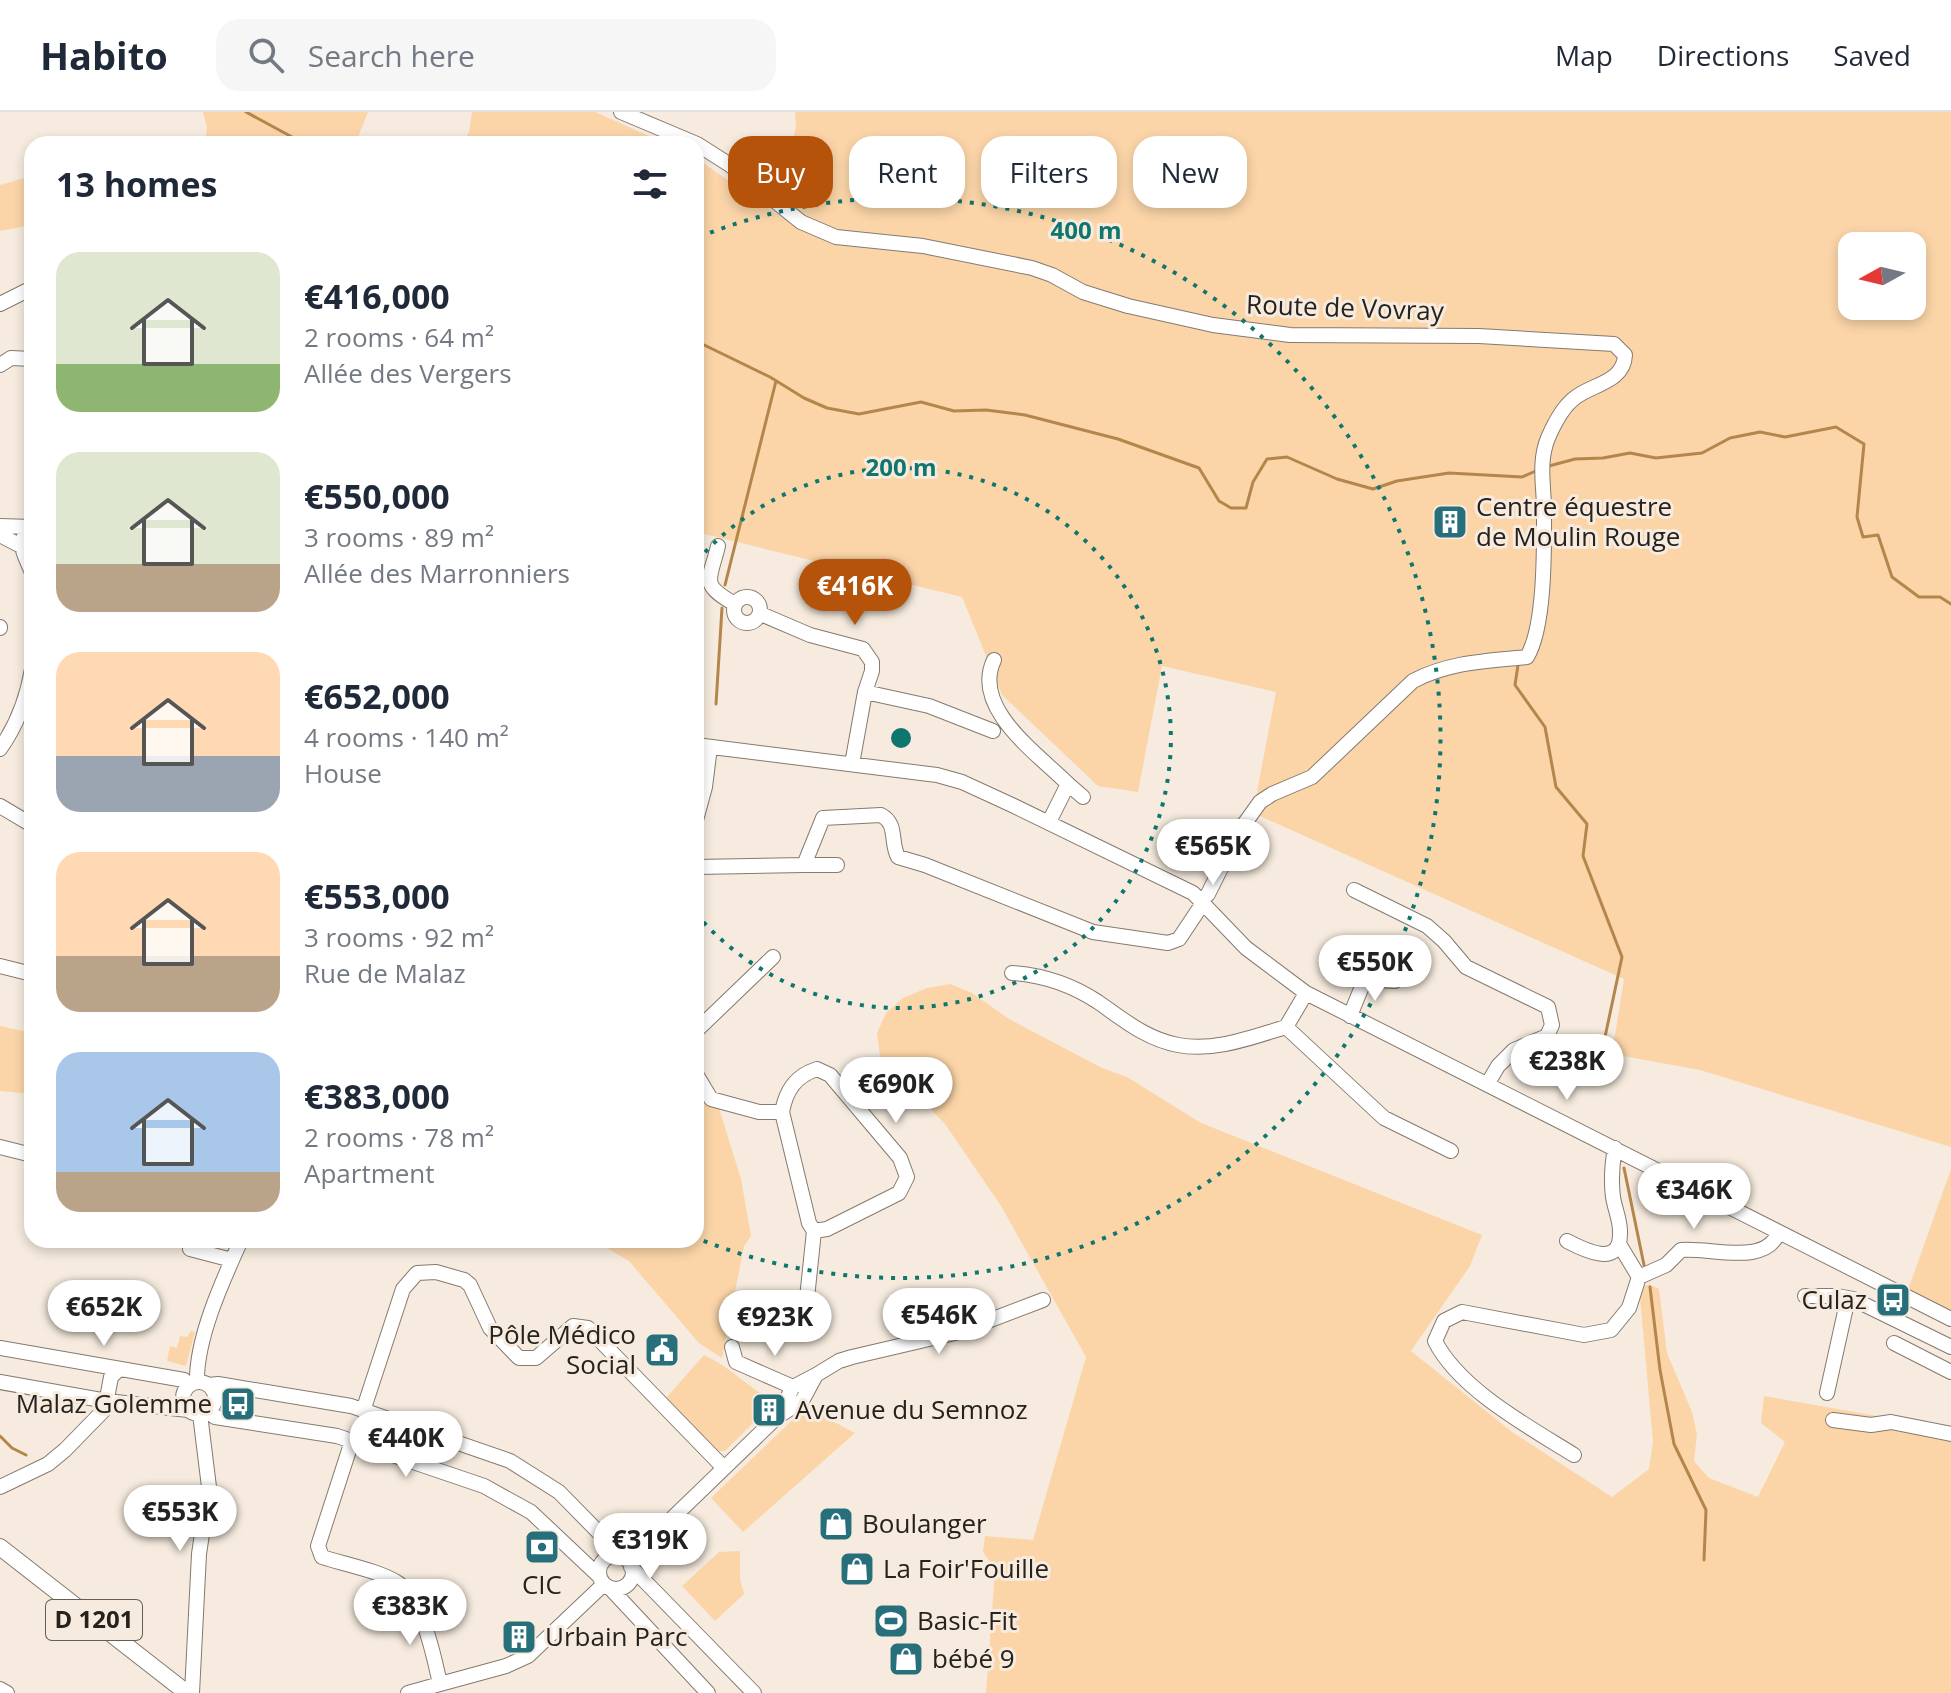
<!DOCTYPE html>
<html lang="en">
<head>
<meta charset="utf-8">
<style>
  :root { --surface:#fff; --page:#f6f6f7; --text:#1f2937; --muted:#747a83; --line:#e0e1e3; --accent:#b45309 }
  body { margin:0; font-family:"Open Sans",sans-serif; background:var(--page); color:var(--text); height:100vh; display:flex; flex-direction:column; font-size:30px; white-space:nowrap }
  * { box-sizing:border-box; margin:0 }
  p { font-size:26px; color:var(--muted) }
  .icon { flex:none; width:44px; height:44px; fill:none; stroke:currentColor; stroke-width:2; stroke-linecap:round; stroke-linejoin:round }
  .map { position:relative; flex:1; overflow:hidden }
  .side { position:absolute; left:24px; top:24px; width:680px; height:1112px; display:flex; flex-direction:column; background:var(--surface); border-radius:24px; box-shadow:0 4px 12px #0003 }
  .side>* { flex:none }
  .banner { position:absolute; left:728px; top:24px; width:760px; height:72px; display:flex; gap:16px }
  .needle { width:52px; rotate:262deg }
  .controls { position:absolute; left:1838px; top:120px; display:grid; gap:16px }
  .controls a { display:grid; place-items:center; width:88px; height:88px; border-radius:16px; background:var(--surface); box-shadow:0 4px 12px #0003; font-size:40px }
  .price { position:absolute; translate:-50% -68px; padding:0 18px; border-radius:28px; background:#fff; color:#222; font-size:26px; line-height:52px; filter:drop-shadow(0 2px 4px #0008) }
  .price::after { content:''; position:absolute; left:50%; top:48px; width:24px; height:18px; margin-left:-12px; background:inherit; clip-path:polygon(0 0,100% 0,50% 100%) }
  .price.selected { background:var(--accent); color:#fff }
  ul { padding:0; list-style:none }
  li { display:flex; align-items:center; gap:24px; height:200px; padding:0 32px }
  li span { display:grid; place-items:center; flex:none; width:224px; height:160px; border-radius:24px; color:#555 }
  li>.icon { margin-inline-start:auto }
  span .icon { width:96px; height:96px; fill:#fffc; stroke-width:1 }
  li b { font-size:34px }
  h2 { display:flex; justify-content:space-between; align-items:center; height:96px; padding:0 32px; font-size:34px }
  .chip { padding:0 28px; border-radius:24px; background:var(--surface); box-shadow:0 4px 12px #0003; font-size:28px; line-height:72px }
  .chip.selected { background:var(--accent); color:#fff }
  header { display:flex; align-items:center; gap:48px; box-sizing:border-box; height:112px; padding:0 40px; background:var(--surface); border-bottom:2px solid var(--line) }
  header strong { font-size:38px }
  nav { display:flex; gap:44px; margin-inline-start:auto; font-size:28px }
  .search { width:560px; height:72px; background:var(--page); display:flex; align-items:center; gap:20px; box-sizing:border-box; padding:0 28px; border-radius:24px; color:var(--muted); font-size:30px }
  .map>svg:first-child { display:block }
  .green { fill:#fbd5a8; fill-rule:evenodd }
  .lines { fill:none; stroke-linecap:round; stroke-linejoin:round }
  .stream { stroke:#b4864c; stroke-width:3 }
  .minor-casing { stroke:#847a6f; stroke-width:16 }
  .major-casing { stroke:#847a6f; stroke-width:18 }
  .minor { stroke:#fff; stroke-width:14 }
  .major { stroke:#fff; stroke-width:16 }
  .ring { fill:none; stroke:#0f766e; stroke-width:4; stroke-dasharray:4 8 }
  .labels { text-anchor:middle; stroke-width:6; stroke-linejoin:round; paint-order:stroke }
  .shield { fill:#f6ebde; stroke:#645e57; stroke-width:2 }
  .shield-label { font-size:24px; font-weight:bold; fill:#26221d }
  .street-label { font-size:26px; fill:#26221d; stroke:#f6ebde }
  .poi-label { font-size:26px; fill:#26221d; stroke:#f6ebde; text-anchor:start }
  .centre { fill:#0f766e; stroke:#f6ebde; stroke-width:4 }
  .ring-label { font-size:24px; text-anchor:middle; font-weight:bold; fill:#0f766e; stroke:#f6ebde; stroke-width:6; stroke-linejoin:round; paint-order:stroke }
</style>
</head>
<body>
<header>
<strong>Habito</strong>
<div class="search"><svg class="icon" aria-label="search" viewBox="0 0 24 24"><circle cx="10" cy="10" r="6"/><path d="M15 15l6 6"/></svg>Search here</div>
<nav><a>Map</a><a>Directions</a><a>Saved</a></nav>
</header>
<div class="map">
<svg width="1951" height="1581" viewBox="0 0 1951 1581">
  <rect width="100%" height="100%" fill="#f6ebde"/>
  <path class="green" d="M203,0H368L358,25L370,32H205L207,15Z
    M472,0H595L667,32H462L469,20Z
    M795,0H1951V1035L1700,958L1612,942L1624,867L1253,701L1276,580L1162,554L1138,680L1098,674L1002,583L962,485L696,420V46L784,107V77L796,14ZM1852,134H1912V194H1852Z
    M32,64V113L0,119V73Z
    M950,872L972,881L1009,907L1102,956L1127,965L1201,1011L1482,1123L1470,1154L1411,1239L1512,1320L1612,1385L1649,1357L1653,1330L1640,1185L1644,1175L1649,1172L1659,1177L1667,1241L1692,1300L1697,1322L1694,1349L1709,1366L1758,1385L1785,1330L1761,1311L1764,1284L1951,1317V1581H986L995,1458L983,1440L985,1424L1033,1428L1086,1245L1001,1094L945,1012L880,944L877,921L886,901L903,886L927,876Z
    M0,914L32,921V982L0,979Z
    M696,989L719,996L741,1067L751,1124L744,1134L722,1246L699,1231L629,1149L607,1136L580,1128H696Z
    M1951,1057V1210L1908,1178Z
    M191,1219L195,1220L186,1254L167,1249L170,1234L177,1236L180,1224L187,1225Z
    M704,1243C729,1254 749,1276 774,1290L725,1339H717L666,1286Z
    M806,1295L855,1321L743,1420L711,1386Z
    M740,1439V1467L744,1482L715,1509L682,1474L719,1440Z"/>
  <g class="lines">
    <path class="stream" d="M246,0L305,32
      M696,229L770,265L804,286L827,296L859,302L921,290L954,299L986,298L1025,303L1118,327L1199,356L1219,389L1231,396H1246L1253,370L1267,347L1287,345L1337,367L1373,377L1397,369L1449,361L1522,365L1538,358
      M1549,354L1575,347L1603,346L1630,341L1656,346L1702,341L1730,326L1760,320L1785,325L1836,315L1864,332L1857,405L1863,425L1878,423L1892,465L1919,485H1940L1951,492
      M725,473L776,269
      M1518,553L1515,573L1545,615L1556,675L1587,712L1583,744L1622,845L1602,939
      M716,592L722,496
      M1624,1056L1644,1153
      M1650,1175L1660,1258L1674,1332L1706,1398L1704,1448
      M0,1324L12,1336L26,1343"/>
    <defs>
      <path id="minor" d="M621,0L697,32L730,53L801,110L836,125L923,134L1032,156L1052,163L1083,180L1128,194L1213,213L1290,223L1479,224L1614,232L1625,243C1624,270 1593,272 1576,285C1563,294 1554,312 1548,326C1539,348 1543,369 1544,393C1544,431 1546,513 1527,545C1487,549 1449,550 1413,569L1312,665L1272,682L1260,690L1240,718L1208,782L1201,789
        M0,192L32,176
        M0,253L11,246L32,247
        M0,414L32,415
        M32,416C13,429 26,444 32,461
        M0,423L21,434
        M718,434C710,468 699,472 735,492
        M734 498a13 13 0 1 1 26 0a13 13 0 1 1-26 0Z
        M761,502L810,523L863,537L872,550V559L865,580
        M0,516V515
        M994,548C971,596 1038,642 1068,672L1049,710
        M696,633L937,663L962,670L1012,693L1193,781L1246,836L1306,881L1951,1207
        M0,637C17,613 27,586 32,557
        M852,652L865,580L929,594L993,619
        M1068,672L1083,685
        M0,694L32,713
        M696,708L705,675L710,635
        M804,753H837
        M696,755L804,753L823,706L881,703C898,712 890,730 898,745L925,753L1093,820L1168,831L1179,827L1203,791
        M1354,778L1427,814L1444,829L1466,855L1548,895L1552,913L1547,924L1514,938L1498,954L1488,971
        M0,854L32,862
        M1012,861C1042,863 1072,873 1098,890C1124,908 1146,927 1178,933C1215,940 1252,925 1286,915L1306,881
        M1350,904L1365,867L1395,869
        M1286,915L1384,1006L1451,1039
        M696,919L773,845
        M696,962L711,987L759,1000H782L809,1111L814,1119L807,1186
        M782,1000C786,979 795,964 817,957L830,963L900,1046L907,1065L899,1081L827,1117L814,1119
        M0,1035L32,1043
        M1567,1129C1584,1138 1620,1156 1620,1122C1621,1110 1615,1098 1613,1085C1611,1069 1612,1052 1615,1036
        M190,1137L232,1148
        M1639,1165L1666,1153L1681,1138C1711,1135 1765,1155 1779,1120
        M1805,1184H1837L1853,1187L1951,1235
        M1894,1231L1951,1260
        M732,1235L736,1250L793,1275
        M0,1236L184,1268L189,1273
        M816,1263L839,1249L852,1245L959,1220L1043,1188
        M183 1286a16 16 0 1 1 32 0a16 16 0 1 1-32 0Z
        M0,1270L107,1289L188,1298
        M197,1270C196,1226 223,1168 241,1128
        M209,1273L218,1272L351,1294L510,1349L559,1380L615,1437L619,1444
        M1827,1281L1848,1186
        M363,1299L403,1177L417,1161L436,1160L464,1168L470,1173L490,1216L519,1246H536L573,1214L588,1216L724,1356
        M208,1300L215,1305L337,1324L484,1374L531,1400L600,1465
        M1833,1308L1871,1313L1891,1310L1951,1322
        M352,1329L318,1434L322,1445C344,1452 380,1459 398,1471C422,1487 434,1544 440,1572L506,1554L528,1544L604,1472
        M1574,1343C1529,1315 1459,1277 1435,1229L1444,1209L1462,1200L1584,1223L1611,1218L1629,1196L1639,1165L1619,1132
        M0,1375L48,1352L65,1338L105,1297L111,1265L118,1258
        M599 1460a17 17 0 1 1 34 0a17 17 0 1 1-34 0Z
        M628,1449L777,1305L802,1289L816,1263L793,1275L777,1305
        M631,1455L754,1581
        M610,1476L708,1581
        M0,1577L7,1581
        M192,1581L199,1442L209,1375L200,1302
        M408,1581L440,1572"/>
      <path id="major" d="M0,1435L187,1581"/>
    </defs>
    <use href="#minor" class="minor-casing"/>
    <use href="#major" class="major-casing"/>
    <use href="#minor" class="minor"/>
    <use href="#major" class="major"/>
  </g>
  <g class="ring">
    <path d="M697 449A270 270 0 1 1 697 803"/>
    <path d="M699 125A540 540 0 1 1 699 1127"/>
  </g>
  <defs>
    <symbol id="building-square" viewBox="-11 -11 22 22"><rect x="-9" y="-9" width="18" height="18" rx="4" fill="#276f7b" stroke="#f6ebde"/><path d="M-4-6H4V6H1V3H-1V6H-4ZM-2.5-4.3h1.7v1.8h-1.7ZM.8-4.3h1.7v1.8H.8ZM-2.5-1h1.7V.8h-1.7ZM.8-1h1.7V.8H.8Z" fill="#fff"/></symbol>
    <symbol id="bus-square" viewBox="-11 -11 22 22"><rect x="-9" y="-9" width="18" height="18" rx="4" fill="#276f7b" stroke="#f6ebde"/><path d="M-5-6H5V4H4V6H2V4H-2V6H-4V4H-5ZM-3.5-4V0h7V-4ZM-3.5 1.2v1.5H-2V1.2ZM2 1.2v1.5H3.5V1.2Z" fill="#fff"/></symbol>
    <symbol id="civic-square" viewBox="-11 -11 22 22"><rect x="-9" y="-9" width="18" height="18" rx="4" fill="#276f7b" stroke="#f6ebde"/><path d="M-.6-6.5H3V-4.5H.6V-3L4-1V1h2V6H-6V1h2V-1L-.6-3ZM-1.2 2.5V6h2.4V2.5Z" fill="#fff"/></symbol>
    <symbol id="shop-square" viewBox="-11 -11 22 22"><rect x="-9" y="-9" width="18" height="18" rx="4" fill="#276f7b" stroke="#f6ebde"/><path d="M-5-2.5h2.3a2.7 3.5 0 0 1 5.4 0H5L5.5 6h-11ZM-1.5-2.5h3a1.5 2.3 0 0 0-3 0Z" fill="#fff"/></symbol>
    <symbol id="bank-square" viewBox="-11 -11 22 22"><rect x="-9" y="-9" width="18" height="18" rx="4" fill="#276f7b" stroke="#f6ebde"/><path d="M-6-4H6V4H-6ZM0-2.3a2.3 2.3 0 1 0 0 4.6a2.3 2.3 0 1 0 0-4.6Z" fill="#fff"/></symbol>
    <symbol id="stadium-square" viewBox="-11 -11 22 22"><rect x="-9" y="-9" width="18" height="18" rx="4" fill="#276f7b" stroke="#f6ebde"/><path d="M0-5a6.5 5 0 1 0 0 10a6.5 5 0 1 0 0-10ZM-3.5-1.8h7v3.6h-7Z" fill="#fff"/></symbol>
  </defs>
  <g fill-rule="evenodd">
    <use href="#building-square" x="1430" y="390" width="40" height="40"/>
    <use href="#bus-square" x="1873" y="1168" width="40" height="40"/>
    <use href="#civic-square" x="642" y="1218" width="40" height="40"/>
    <use href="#bus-square" x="218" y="1272" width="40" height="40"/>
    <use href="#building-square" x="749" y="1278" width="40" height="40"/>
    <use href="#shop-square" x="816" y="1392" width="40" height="40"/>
    <use href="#bank-square" x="522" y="1415" width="40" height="40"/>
    <use href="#shop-square" x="837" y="1437" width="40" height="40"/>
    <use href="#stadium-square" x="871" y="1489" width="40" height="40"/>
    <use href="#building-square" x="499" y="1505" width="40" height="40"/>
    <use href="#shop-square" x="886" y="1527" width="40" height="40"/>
  </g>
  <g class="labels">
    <rect class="shield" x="46" y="1488" width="96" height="40" rx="6"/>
    <g class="shield-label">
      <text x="94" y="1516">D 1201</text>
    </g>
    <g class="street-label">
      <text transform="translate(1345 196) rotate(2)" y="9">Route de Vovray</text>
    </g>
    <g class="poi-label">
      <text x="1476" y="404">Centre équestre<tspan x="1476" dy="30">de Moulin Rouge</tspan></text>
      <text x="1867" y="1197" text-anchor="end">Culaz</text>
      <text x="636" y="1232" text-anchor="end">Pôle Médico<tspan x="636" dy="30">Social</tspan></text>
      <text x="212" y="1301" text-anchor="end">Malaz Golemme</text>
      <text x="795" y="1307">Avenue du Semnoz</text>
      <text x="862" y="1421">Boulanger</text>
      <text x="883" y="1466">La Foir'Fouille</text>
      <text x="542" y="1482" text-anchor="middle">CIC</text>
      <text x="917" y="1518">Basic-Fit</text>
      <text x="545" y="1534">Urbain Parc</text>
      <text x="932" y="1556">bébé 9</text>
    </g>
  </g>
  <circle cx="901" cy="626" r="12" class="centre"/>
  <g class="ring-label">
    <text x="1086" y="127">400 m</text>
    <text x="901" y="364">200 m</text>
  </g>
</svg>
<div class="controls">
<a><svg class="needle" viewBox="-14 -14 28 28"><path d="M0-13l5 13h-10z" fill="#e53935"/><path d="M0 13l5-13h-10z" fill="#747a83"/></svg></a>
</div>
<b class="price selected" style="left:855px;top:515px">€416K</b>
<b class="price" style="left:1213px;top:775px">€565K</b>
<b class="price" style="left:1375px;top:891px">€550K</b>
<b class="price" style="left:1567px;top:990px">€238K</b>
<b class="price" style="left:896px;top:1013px">€690K</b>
<b class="price" style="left:1694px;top:1119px">€346K</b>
<b class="price" style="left:104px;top:1236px">€652K</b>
<b class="price" style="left:939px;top:1244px">€546K</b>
<b class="price" style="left:775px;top:1246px">€923K</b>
<b class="price" style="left:406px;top:1367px">€440K</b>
<b class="price" style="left:180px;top:1441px">€553K</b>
<b class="price" style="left:650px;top:1469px">€319K</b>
<b class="price" style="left:410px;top:1535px">€383K</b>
<div class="banner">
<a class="chip selected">Buy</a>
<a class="chip">Rent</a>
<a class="chip">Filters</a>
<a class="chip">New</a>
</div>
<section class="side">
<h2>13 homes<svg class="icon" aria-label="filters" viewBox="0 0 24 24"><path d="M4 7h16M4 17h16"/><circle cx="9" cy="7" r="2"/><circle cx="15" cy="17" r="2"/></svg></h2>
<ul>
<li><span style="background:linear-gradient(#dfe7d0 70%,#8fb573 0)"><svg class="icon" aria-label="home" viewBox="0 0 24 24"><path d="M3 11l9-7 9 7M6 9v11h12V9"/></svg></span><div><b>€416,000</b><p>2 rooms · 64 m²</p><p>Allée des Vergers</p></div></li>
<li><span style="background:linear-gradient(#dfe7d0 70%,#b9a48a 0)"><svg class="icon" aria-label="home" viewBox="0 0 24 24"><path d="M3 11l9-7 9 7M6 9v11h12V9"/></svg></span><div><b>€550,000</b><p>3 rooms · 89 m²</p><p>Allée des Marronniers</p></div></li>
<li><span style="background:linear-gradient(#ffd9b3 65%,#9aa5b1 0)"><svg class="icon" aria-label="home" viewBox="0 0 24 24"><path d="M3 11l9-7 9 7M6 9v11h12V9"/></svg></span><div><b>€652,000</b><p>4 rooms · 140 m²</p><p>House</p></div></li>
<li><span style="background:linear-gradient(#ffd9b3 65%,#b9a48a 0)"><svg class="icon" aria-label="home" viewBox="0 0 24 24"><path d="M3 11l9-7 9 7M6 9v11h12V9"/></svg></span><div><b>€553,000</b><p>3 rooms · 92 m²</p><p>Rue de Malaz</p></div></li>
<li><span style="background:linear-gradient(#a9c7e8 75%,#b9a48a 0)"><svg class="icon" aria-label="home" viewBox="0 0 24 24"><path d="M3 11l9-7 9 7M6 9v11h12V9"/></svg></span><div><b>€383,000</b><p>2 rooms · 78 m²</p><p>Apartment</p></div></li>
</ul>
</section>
</div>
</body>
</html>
